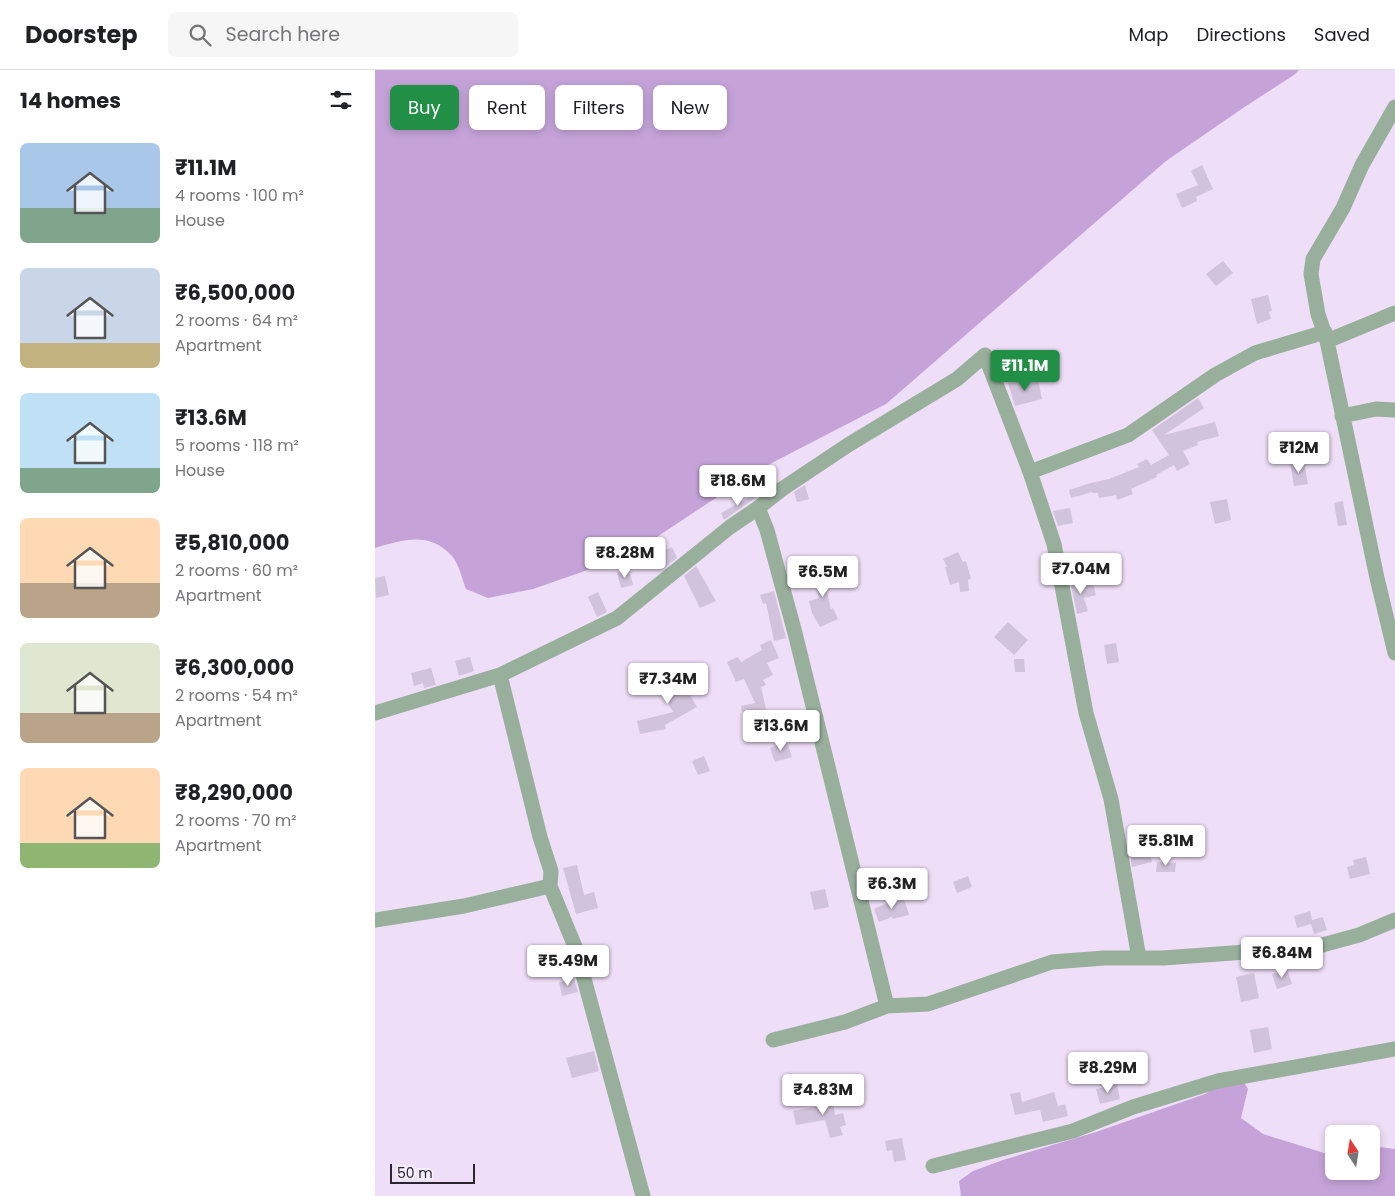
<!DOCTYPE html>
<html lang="en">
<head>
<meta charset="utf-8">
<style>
  :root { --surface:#fff; --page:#f6f6f6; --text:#202124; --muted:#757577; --line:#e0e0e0; --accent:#228f46 }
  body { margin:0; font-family:Poppins,sans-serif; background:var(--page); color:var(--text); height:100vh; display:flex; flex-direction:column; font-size:19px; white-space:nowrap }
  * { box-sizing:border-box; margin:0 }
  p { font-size:16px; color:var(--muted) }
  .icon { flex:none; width:28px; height:28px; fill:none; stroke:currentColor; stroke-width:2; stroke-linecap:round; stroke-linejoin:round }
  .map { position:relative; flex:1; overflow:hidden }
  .drawer { display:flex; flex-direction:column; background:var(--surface); width:375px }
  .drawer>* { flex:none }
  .top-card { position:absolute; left:15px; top:15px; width:475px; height:45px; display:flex; gap:10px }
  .needle { width:32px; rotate:348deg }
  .buttons { position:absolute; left:950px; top:1055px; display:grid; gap:10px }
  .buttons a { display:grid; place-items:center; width:55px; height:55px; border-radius:8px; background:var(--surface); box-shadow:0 2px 8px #0003; font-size:25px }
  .scale { position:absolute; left:15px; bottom:12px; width:85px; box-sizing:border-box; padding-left:5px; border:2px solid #2a252e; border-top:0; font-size:14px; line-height:18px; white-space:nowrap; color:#2a252e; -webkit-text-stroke:4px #f7eefd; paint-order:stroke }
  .price { position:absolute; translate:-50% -42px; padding:0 11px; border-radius:5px; background:#fff; color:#222; font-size:16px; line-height:32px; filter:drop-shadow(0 1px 2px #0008) }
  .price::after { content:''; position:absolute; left:50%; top:30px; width:15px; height:11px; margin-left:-8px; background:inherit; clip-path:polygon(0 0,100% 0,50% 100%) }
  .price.on { background:var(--accent); color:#fff }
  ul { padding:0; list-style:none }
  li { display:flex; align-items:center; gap:15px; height:125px; padding:0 20px }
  li span { display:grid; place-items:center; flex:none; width:140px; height:100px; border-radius:8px; color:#555 }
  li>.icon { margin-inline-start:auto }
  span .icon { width:60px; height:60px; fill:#fffc; stroke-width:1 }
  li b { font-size:21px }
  h2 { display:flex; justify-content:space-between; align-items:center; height:60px; padding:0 20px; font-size:21px }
  .tag { padding:0 18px; border-radius:8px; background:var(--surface); box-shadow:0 2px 8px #0003; font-size:18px; line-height:45px }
  .tag.on { background:var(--accent); color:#fff }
  header { display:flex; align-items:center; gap:30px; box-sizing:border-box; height:70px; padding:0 25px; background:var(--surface); border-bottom:1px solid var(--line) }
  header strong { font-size:24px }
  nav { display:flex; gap:28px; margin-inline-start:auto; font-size:18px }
  .search { width:350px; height:45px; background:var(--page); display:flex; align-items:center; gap:12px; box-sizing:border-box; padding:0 18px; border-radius:8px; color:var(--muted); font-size:19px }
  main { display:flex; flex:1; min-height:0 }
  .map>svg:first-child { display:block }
  .water { fill:#c5a3d9 }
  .building { fill:#d2c3dc }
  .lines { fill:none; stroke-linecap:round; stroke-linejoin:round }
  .minor { stroke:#98af9b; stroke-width:15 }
</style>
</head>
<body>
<header>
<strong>Doorstep</strong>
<div class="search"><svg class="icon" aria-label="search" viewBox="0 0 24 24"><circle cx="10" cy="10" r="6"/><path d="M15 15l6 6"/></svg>Search here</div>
<nav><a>Map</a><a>Directions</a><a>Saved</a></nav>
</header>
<main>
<section class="drawer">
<h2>14 homes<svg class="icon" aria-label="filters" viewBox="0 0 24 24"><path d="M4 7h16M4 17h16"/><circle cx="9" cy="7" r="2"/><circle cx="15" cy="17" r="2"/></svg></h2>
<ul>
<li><span style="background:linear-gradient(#a9c7e8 65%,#7fa58c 0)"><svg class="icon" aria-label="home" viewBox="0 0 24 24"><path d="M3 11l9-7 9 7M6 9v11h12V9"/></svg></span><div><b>₹11.1M</b><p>4 rooms · 100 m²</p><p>House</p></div></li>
<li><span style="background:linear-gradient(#c9d6e8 75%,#c2b280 0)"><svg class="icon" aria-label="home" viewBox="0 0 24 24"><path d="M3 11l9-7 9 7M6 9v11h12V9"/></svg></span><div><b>₹6,500,000</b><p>2 rooms · 64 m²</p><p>Apartment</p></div></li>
<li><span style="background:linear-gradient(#bfe0f5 75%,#7fa58c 0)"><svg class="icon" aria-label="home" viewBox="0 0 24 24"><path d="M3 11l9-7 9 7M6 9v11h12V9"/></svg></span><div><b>₹13.6M</b><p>5 rooms · 118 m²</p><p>House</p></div></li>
<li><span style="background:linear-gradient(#ffd9b3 65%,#b9a48a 0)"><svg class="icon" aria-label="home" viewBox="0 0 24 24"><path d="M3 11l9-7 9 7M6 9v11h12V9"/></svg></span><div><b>₹5,810,000</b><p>2 rooms · 60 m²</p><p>Apartment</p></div></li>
<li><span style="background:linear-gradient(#dfe7d0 70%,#b9a48a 0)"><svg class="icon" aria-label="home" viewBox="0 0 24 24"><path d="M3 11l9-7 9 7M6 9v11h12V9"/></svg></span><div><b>₹6,300,000</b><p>2 rooms · 54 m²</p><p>Apartment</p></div></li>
<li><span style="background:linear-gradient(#ffd9b3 75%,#8fb573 0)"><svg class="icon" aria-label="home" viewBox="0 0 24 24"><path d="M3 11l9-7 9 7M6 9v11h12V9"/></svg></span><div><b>₹8,290,000</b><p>2 rooms · 70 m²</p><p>Apartment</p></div></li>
</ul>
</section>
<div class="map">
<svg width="1020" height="1126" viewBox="0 0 1020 1126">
  <rect width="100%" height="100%" fill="#eedef7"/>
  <path class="water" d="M0,0H924L919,5L871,36L791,91L511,334L383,400L253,486L158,519L113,528L91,519C87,509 84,494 77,486C54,461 28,470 0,478Z
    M864,1004L873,1019L866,1048L888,1064L959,1086V1101H996L998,1076L1020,1079V1126H586L584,1111L598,1101L628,1090L721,1062L830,1024Z"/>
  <path class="building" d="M827,95L838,119L821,127L822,131L807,138L801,124L823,115L816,101Z
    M848,191L858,203L841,216L831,204Z
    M893,225L897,241L894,242L896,249L882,254L876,229Z
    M663,310L667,329L640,336L633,313Z
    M823,328L829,338L789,365L840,352L844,366L822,372L823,375L808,381L815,394L802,401L799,395L781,405L782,407L756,419L758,424L742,430L741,425L724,428L723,423H717V422L696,428L694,420L716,413L734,409L764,397L762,394L772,389L776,395L794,385L777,360Z
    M929,391L933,414L919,416L915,393Z
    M430,415L434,429L422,432L419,422Z
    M382,423L383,426L349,450L346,443Z
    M852,429L856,450L840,454L835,432Z
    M968,431L972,455L963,456L959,433Z
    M695,438L698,453L683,456L678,441Z
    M297,477L302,488L286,500L279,485Z
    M583,482L588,492L591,491L596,509L593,510L594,521L585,522L584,512L575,515L570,497H572L568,489Z
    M321,496L341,531L325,538L309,506Z
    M458,497L461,510L450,513L456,539L458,538L463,549L445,557L437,543L434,531L444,528L437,502Z
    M254,500L258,515L246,518L242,503Z
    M10,506L14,525L1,528L0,508Z
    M703,508L706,517L718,514L721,525L709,528L713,541L702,544L695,510Z
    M399,521L411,568L399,571L391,533L388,534L385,525Z
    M223,522L232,542L222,547L213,527Z
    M633,552L653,570L639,585L619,567Z
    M396,570L404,588L392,593L398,605L388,610L391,615L386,617L391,639L381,642L382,646L369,649L366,636L380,633L369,609L361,612L352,592L363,587L366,592L387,580L385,575Z
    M741,573L744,592L732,594L729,575Z
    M95,587L99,601L84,606L80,591Z
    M639,589H649L650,602H640Z
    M56,598L61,615L49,618L48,613L39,616L36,603Z
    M297,603L305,621L311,618L322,637L290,655L291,659L265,664L262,651L298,642L286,621L284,622L279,611Z
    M412,672L417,687L400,692L395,678Z
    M329,686L335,701L323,705L317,691Z
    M773,773L777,792L757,797L754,778Z
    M991,787L995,804L975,809L972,797L979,795L978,790Z
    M782,792L801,793L800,802H781Z
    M202,795L209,825L219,822L223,838L201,844L188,798Z
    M593,806L597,817L582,823L578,812Z
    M450,819L454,837L439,840L435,822Z
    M528,826L534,845L517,849V847L504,852L499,839L512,833L511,831Z
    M935,841L937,850L948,847L952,860L939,864L936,854L922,858L919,846Z
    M912,899L917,914L902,919L897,904Z
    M879,903L884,928L866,932L861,907Z
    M199,909L203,922L187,926L184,912Z
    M893,957L897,979L879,983L875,960Z
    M219,981L224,1001L197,1008L191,988Z
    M742,1014L745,1029L725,1034L721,1019Z
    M456,1022L460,1045L468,1043L471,1055L465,1057L468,1065L455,1068L450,1050L421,1055L418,1041L447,1036L445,1024Z
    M645,1022L647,1032L679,1022L683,1036L690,1034L693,1046L668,1052L665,1040L640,1045L635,1024Z
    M527,1068L531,1090L519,1092L517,1080L512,1081L510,1071Z"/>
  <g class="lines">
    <path class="minor" d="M1020,37L987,95L968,138L938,189L936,204L943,244L952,271L1002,508L1020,583
      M952,271L1020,243
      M967,346L1001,339L1020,340
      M655,402L753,365L840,305L880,283L950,262
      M383,438L407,419L473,375L582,309L610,285L655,402L679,474L711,643L736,729L764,888
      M125,605L165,767L176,801L175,816L201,879L268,1126
      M0,643L125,605L242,548L355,457L383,438L392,460L420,563L512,936
      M0,850L89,836L175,816
      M398,970L470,952L512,936L553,934L677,892L729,888H788L940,877L984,865L1020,850
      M558,1096L698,1061L758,1037L843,1011L1020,979"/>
  </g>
</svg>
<div class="buttons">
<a><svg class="needle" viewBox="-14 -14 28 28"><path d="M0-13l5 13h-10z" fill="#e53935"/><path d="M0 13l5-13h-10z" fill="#757577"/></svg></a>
</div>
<div class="scale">50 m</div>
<b class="price on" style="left:650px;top:322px">₹11.1M</b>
<b class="price" style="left:924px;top:404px">₹12M</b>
<b class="price" style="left:363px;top:437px">₹18.6M</b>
<b class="price" style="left:250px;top:509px">₹8.28M</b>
<b class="price" style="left:706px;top:525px">₹7.04M</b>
<b class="price" style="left:448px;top:528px">₹6.5M</b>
<b class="price" style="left:293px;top:635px">₹7.34M</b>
<b class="price" style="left:406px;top:682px">₹13.6M</b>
<b class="price" style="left:791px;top:797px">₹5.81M</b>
<b class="price" style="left:517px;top:840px">₹6.3M</b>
<b class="price" style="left:907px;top:909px">₹6.84M</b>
<b class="price" style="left:193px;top:917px">₹5.49M</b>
<b class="price" style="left:733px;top:1024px">₹8.29M</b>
<b class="price" style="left:448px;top:1046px">₹4.83M</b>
<div class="top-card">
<a class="tag on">Buy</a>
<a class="tag">Rent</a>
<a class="tag">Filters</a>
<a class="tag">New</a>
</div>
</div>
</main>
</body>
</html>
